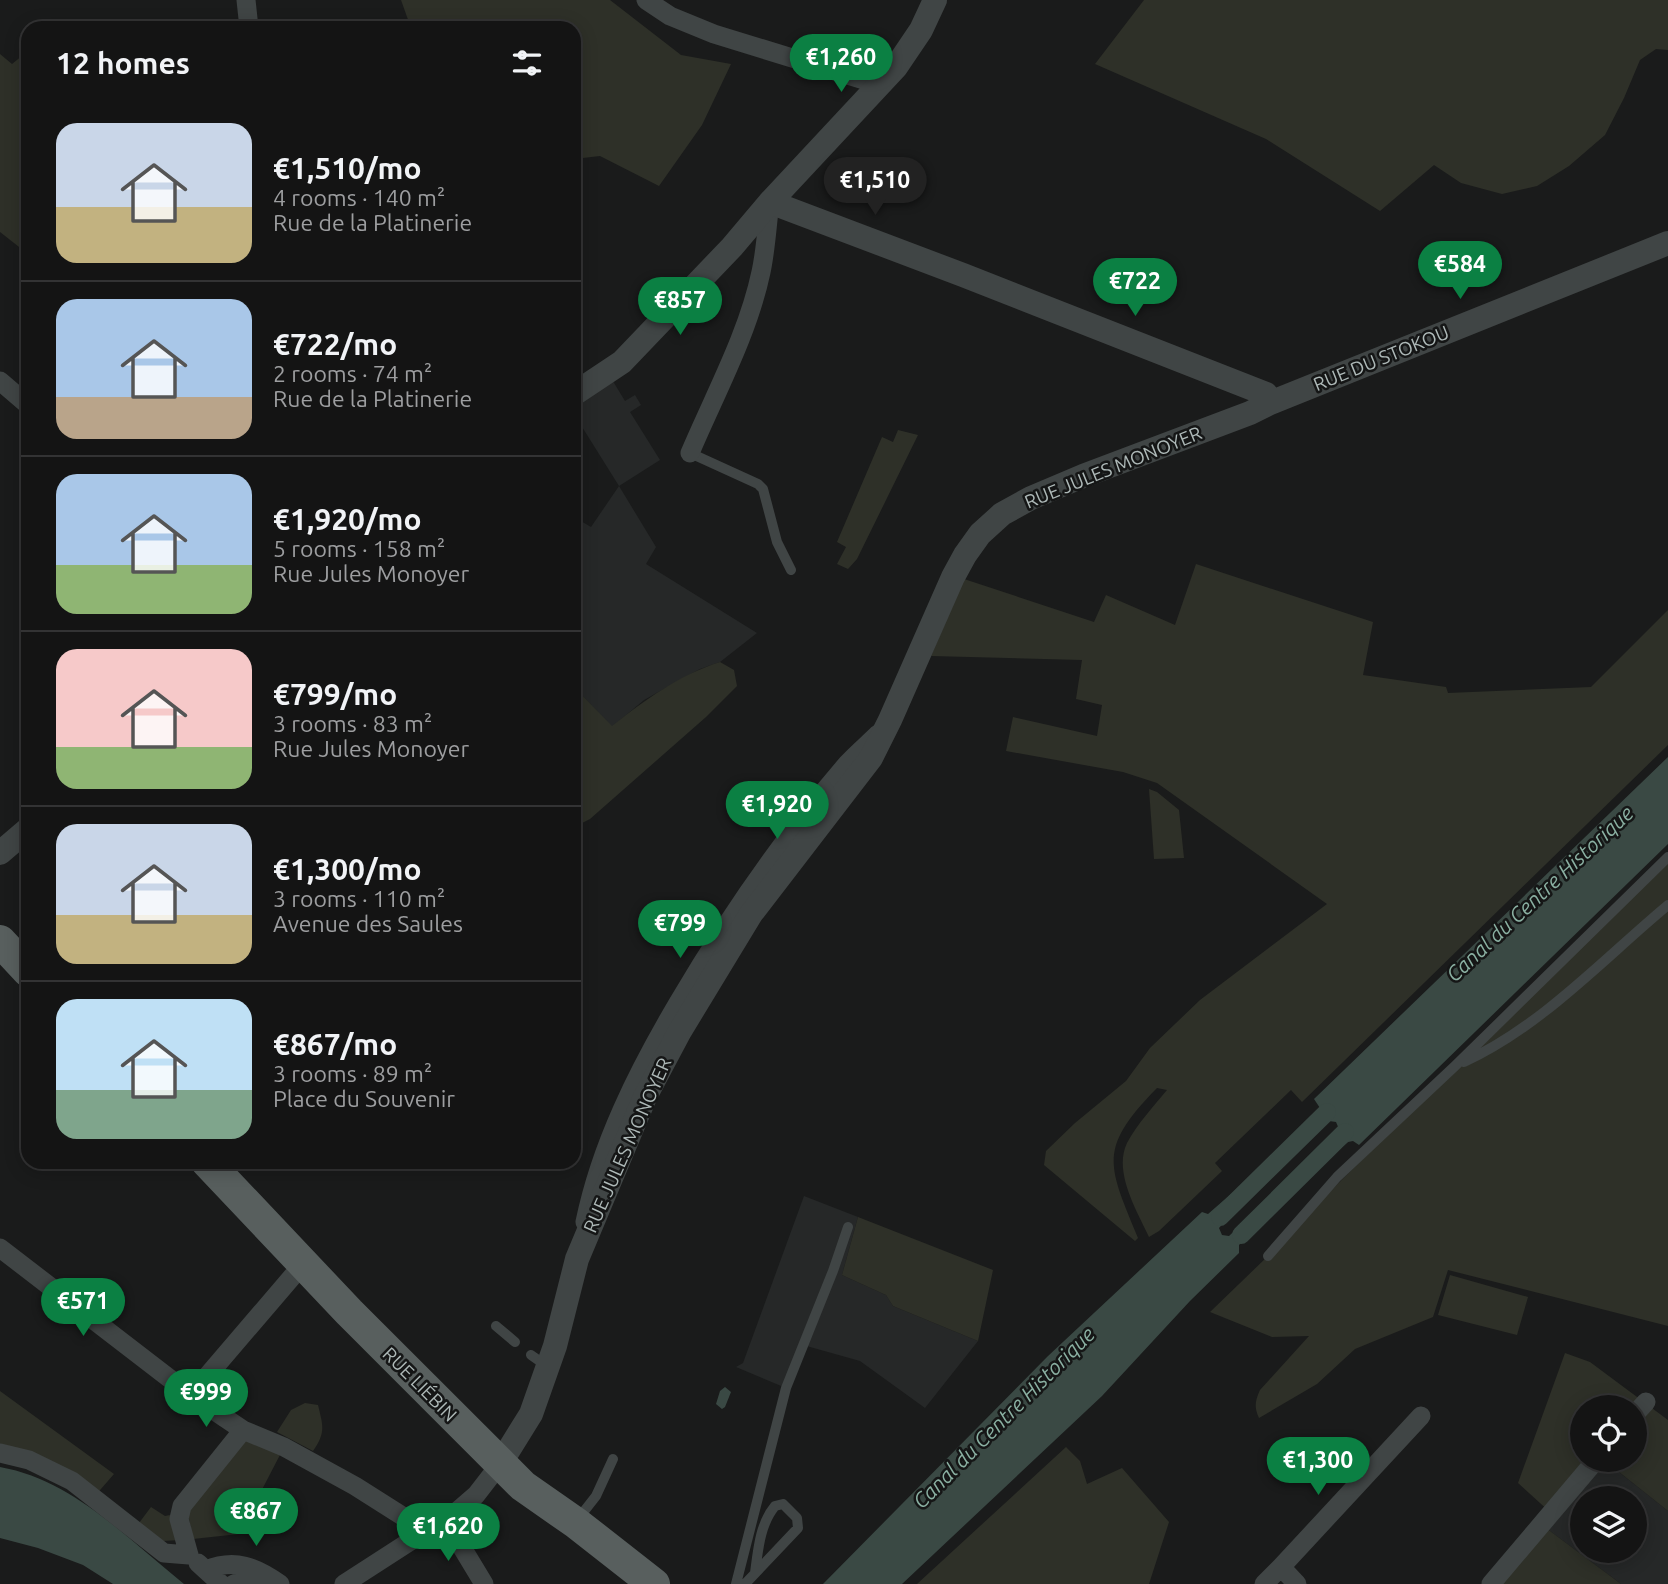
<!DOCTYPE html>
<html lang="en">
<head>
<meta charset="utf-8">
<style>
  :root { --surface:#141414; --page:#1d1d1d; --text:#f1f3f6; --muted:#9d9ea0; --line:#333334; --accent:#0b8043 }
  body { margin:0; font-family:Ubuntu,sans-serif; background:var(--page); color:var(--text); height:100vh; display:flex; flex-direction:column; font-size:26px; white-space:nowrap }
  * { box-sizing:border-box; margin:0 }
  p { font-size:23px; color:var(--muted) }
  .icon { flex:none; width:38px; height:38px; fill:none; stroke:currentColor; stroke-width:2; stroke-linecap:round; stroke-linejoin:round }
  .map { position:relative; flex:1; overflow:hidden }
  .details { position:absolute; left:21px; top:21px; width:560px; height:1148px; display:flex; flex-direction:column; background:var(--surface); border-radius:21px; box-shadow:0 4px 18px #0003,0 0 0 2px var(--line) }
  .details>* { flex:none }
  .buttons { position:absolute; left:1570px; top:1395px; display:grid; gap:14px }
  .buttons a { display:grid; place-items:center; width:77px; height:77px; border-radius:50%; background:var(--surface); box-shadow:0 4px 18px #0003,0 0 0 2px var(--line); font-size:35px }
  .price { position:absolute; translate:-50% -60px; padding:0 16px; border-radius:24px; background:var(--accent); color:#fff; font-size:23px; line-height:46px; filter:drop-shadow(0 2px 4px #0008) }
  .price::after { content:''; position:absolute; left:50%; top:42px; width:21px; height:16px; margin-left:-10px; background:inherit; clip-path:polygon(0 0,100% 0,50% 100%) }
  .price.active { background:#222; color:#fff }
  ul { padding:0; list-style:none }
  li { display:flex; align-items:center; gap:21px; height:175px; padding:0 35px }
  li+li { border-top:2px solid var(--line) }
  li span { display:grid; place-items:center; flex:none; width:196px; height:140px; border-radius:21px; color:#555 }
  li>.icon { margin-inline-start:auto }
  span .icon { width:84px; height:84px; fill:#fffc; stroke-width:1 }
  li b { font-size:30px }
  h2 { display:flex; justify-content:space-between; align-items:center; height:84px; padding:0 35px; font-size:30px }
  .map>svg:first-child { display:block }
  .built { fill:#262828; fill-rule:evenodd }
  .green { fill:#2e3028 }
  .water { fill:#3a4944 }
  .lines { fill:none; stroke-linecap:round; stroke-linejoin:round }
  .canal { stroke:#3a4944; stroke-width:18 }
  .service { stroke:#404545; stroke-width:10 }
  .minor { stroke:#404545; stroke-width:19 }
  .tertiary { stroke:#404545; stroke-width:24 }
  .primary { stroke:#585f5e; stroke-width:32 }
  .labels { text-anchor:middle; stroke-width:5; stroke-linejoin:round; paint-order:stroke }
  .street-label { font-size:19px; fill:#aeb9b8; stroke:#151616 }
  .water-label { font-size:21px; font-style:italic; fill:#8ab0a2; stroke:#151616 }
</style>
</head>
<body>
<div class="map">
<svg width="1668" height="1584" viewBox="0 0 1668 1584">
  <rect width="100%" height="100%" fill="#1a1b1b"/>
  <path class="built" d="M608,373L625,401L635,395L641,405L630,412L660,460L619,486L656,547L646,564L757,633L720,662L700,669L644,700L612,727L574,687V517L591,527L619,486L574,414V394Z
    M804,1196L858,1217L842,1275L886,1295L893,1306L978,1341L925,1408L860,1361L803,1345L786,1388L736,1367L743,1363Z
    M1604,1460L1668,1511V1584H1621L1542,1525ZM1582,1498H1634V1550H1582Z"/>
  <path class="green" d="M401,0H610L681,55L731,64L702,125L659,186L600,156L574,159V28H411Z
    M1144,0H1668V50L1656,49L1640,60L1624,98L1605,135L1569,166L1537,186L1502,194L1461,183L1434,165L1380,211L1266,139L1095,64Z
    M28,51V254L0,232V54L12,64Z
    M898,430L918,435L857,559L848,569L837,564L846,547L837,542L882,437L893,442Z
    M1196,564L1373,622L1363,675L1446,687L1448,693L1591,687L1668,610V745L1302,1102L1291,1090L1215,1163L1222,1171L1159,1231L1149,1237C1137,1211 1113,1172 1127,1143C1137,1124 1154,1106 1167,1090L1157,1088C1097,1149 1108,1165 1138,1238L1135,1241L1044,1165L1046,1151L1075,1123L1126,1081L1150,1048L1200,1000L1327,904L1157,783L1123,772L1006,751L1013,717L1097,736L1102,705L1076,699L1082,660L931,656L964,579L1094,622L1106,595L1175,625Z
    M720,662L734,670L737,686L706,717L590,819L574,827V687L612,726C645,700 679,675 720,662Z
    M1149,789L1157,792L1179,810L1184,858L1154,859Z
    M1668,857V1326L1448,1270L1433,1317L1355,1349L1317,1384L1259,1418C1254,1407 1255,1401 1260,1390L1309,1336L1272,1337L1210,1312L1268,1256L1290,1231Z
    M858,1217L993,1270L978,1341L893,1306L886,1295L842,1275Z
    M1450,1275L1528,1297L1517,1335L1438,1315Z
    M1565,1353L1590,1362L1668,1420V1511L1604,1460H1634V1407H1582V1460H1596L1551,1513L1518,1483Z
    M0,1391L114,1474L94,1497L0,1453Z
    M305,1403L318,1405C323,1426 326,1432 313,1451L277,1432L291,1410Z
    M244,1436L282,1451L239,1534L193,1539L187,1509Z
    M1066,1447L1080,1461L1087,1484L1122,1468L1169,1522L1149,1584H917Z
    M151,1507L165,1516L175,1514L181,1540L163,1541L139,1523Z
    M1542,1525L1621,1584H1491Z"/>
  <path class="water" d="M1668,757V844L1359,1145L1353,1141L1348,1142L1334,1154L1324,1143L1339,1129L1336,1122L1329,1121L1315,1134L1305,1124L1320,1108L1314,1099Z
    M1231,1194L1240,1205L1219,1228L1222,1235L1229,1236L1251,1215L1260,1224L1239,1245V1253L1190,1301L1102,1396L902,1584H823L1048,1356L1202,1212L1208,1214Z
    M725,1387L731,1392L725,1407L722,1409L716,1404L720,1391Z
    M0,1467C73,1480 128,1539 184,1584H113L83,1565L38,1548L0,1538Z"/>
  <g class="lines">
    <path class="canal" d="M1220,1217L1327,1112
      M1241,1235L1345,1132"/>
    <path class="service" d="M690,453L758,484L763,489L777,542L791,570
      M1464,1062C1542,1026 1603,959 1668,905
      M1268,1256L1337,1177L1455,1066L1668,857
      M496,1326L515,1342
      M531,1355L548,1367
      M578,1519L596,1496L613,1459
      M736,1584L786,1388L833,1271L848,1227
      M745,1584L798,1528L797,1518L783,1504L775,1506C760,1524 758,1550 755,1573"/>
    <path class="minor" d="M246,0L249,28
      M646,0L670,16L714,34L880,85
      M0,381L28,405
      M690,453C715,394 748,334 761,272C766,249 767,225 770,202
      M585,1222C601,1144 638,1071 678,1003C728,918 783,838 847,764C857,753 868,744 878,734
      M0,1248L191,1395L243,1430L284,1447L355,1486L426,1531
      M191,1395L303,1264
      M1634,1415L1646,1402
      M0,1453L29,1460L72,1481L164,1553L189,1555
      M446,1521L484,1584
      M189,1555L179,1519L182,1506L243,1430
      M198,1563L221,1584
      M206,1570C235,1558 256,1567 280,1584
      M234,1584L251,1578L259,1584
      M344,1584L426,1531L446,1521L476,1495L500,1464
      M1264,1584L1281,1567
      M1297,1584L1281,1567L1421,1416
      M1491,1584L1596,1460"/>
    <path class="tertiary" d="M770,202L963,275L1266,394L1270,403
      M574,394L622,362L732,247L770,202L896,67L921,30L935,0
      M0,853L28,829
      M500,1464L531,1414L555,1346L577,1259L645,1097L680,1031L751,914L871,758L890,720L953,577L965,555L980,534L1002,514L1031,498L1083,476L1250,413L1270,403L1668,243"/>
    <path class="primary" d="M0,941L28,971
      M207,1162L349,1312L523,1486L576,1523L654,1584"/>
  </g>
  <g class="labels">
    <g class="street-label">
      <text transform="translate(1381 358) rotate(-22)" y="7">RUE DU STOKOU</text>
      <text transform="translate(1113 467) rotate(-22)" y="7">RUE JULES MONOYER</text>
      <text transform="translate(627 1145) rotate(-66)" y="7">RUE JULES MONOYER</text>
      <text transform="translate(420 1384) rotate(45)" y="7">RUE LIÉBIN</text>
    </g>
    <g class="water-label">
      <text transform="translate(1540 894) rotate(-43)" y="7">Canal du Centre Historique</text>
      <text transform="translate(1004 1418) rotate(-45)" y="7">Canal du Centre Historique</text>
    </g>
  </g>
</svg>
<div class="buttons">
<a><svg class="icon" aria-label="locate" viewBox="0 0 24 24"><circle cx="12" cy="12" r="6"/><path d="M12 2v4M12 18v4M2 12h4M18 12h4"/></svg></a>
<a><svg class="icon" aria-label="layers" viewBox="0 0 24 24"><path d="M12 4l9 5-9 5-9-5zM3 14l9 5 9-5"/></svg></a>
</div>
<b class="price" style="left:841px;top:94px">€1,260</b>
<b class="price active" style="left:875px;top:217px">€1,510</b>
<b class="price" style="left:1460px;top:301px">€584</b>
<b class="price" style="left:1135px;top:318px">€722</b>
<b class="price" style="left:680px;top:337px">€857</b>
<b class="price" style="left:777px;top:841px">€1,920</b>
<b class="price" style="left:680px;top:960px">€799</b>
<b class="price" style="left:83px;top:1338px">€571</b>
<b class="price" style="left:206px;top:1429px">€999</b>
<b class="price" style="left:1318px;top:1497px">€1,300</b>
<b class="price" style="left:256px;top:1548px">€867</b>
<b class="price" style="left:448px;top:1563px">€1,620</b>
<section class="details">
<h2>12 homes<svg class="icon" aria-label="filters" viewBox="0 0 24 24"><path d="M4 7h16M4 17h16"/><circle cx="9" cy="7" r="2"/><circle cx="15" cy="17" r="2"/></svg></h2>
<ul>
<li><span style="background:linear-gradient(#c9d6e8 60%,#c2b280 0)"><svg class="icon" aria-label="home" viewBox="0 0 24 24"><path d="M3 11l9-7 9 7M6 9v11h12V9"/></svg></span><div><b>€1,510/mo</b><p>4 rooms · 140 m²</p><p>Rue de la Platinerie</p></div></li>
<li><span style="background:linear-gradient(#a9c7e8 70%,#b9a48a 0)"><svg class="icon" aria-label="home" viewBox="0 0 24 24"><path d="M3 11l9-7 9 7M6 9v11h12V9"/></svg></span><div><b>€722/mo</b><p>2 rooms · 74 m²</p><p>Rue de la Platinerie</p></div></li>
<li><span style="background:linear-gradient(#a9c7e8 65%,#8fb573 0)"><svg class="icon" aria-label="home" viewBox="0 0 24 24"><path d="M3 11l9-7 9 7M6 9v11h12V9"/></svg></span><div><b>€1,920/mo</b><p>5 rooms · 158 m²</p><p>Rue Jules Monoyer</p></div></li>
<li><span style="background:linear-gradient(#f6c9c9 70%,#8fb573 0)"><svg class="icon" aria-label="home" viewBox="0 0 24 24"><path d="M3 11l9-7 9 7M6 9v11h12V9"/></svg></span><div><b>€799/mo</b><p>3 rooms · 83 m²</p><p>Rue Jules Monoyer</p></div></li>
<li><span style="background:linear-gradient(#c9d6e8 65%,#c2b280 0)"><svg class="icon" aria-label="home" viewBox="0 0 24 24"><path d="M3 11l9-7 9 7M6 9v11h12V9"/></svg></span><div><b>€1,300/mo</b><p>3 rooms · 110 m²</p><p>Avenue des Saules</p></div></li>
<li><span style="background:linear-gradient(#bfe0f5 65%,#7fa58c 0)"><svg class="icon" aria-label="home" viewBox="0 0 24 24"><path d="M3 11l9-7 9 7M6 9v11h12V9"/></svg></span><div><b>€867/mo</b><p>3 rooms · 89 m²</p><p>Place du Souvenir</p></div></li>
</ul>
</section>
</div>
</body>
</html>
